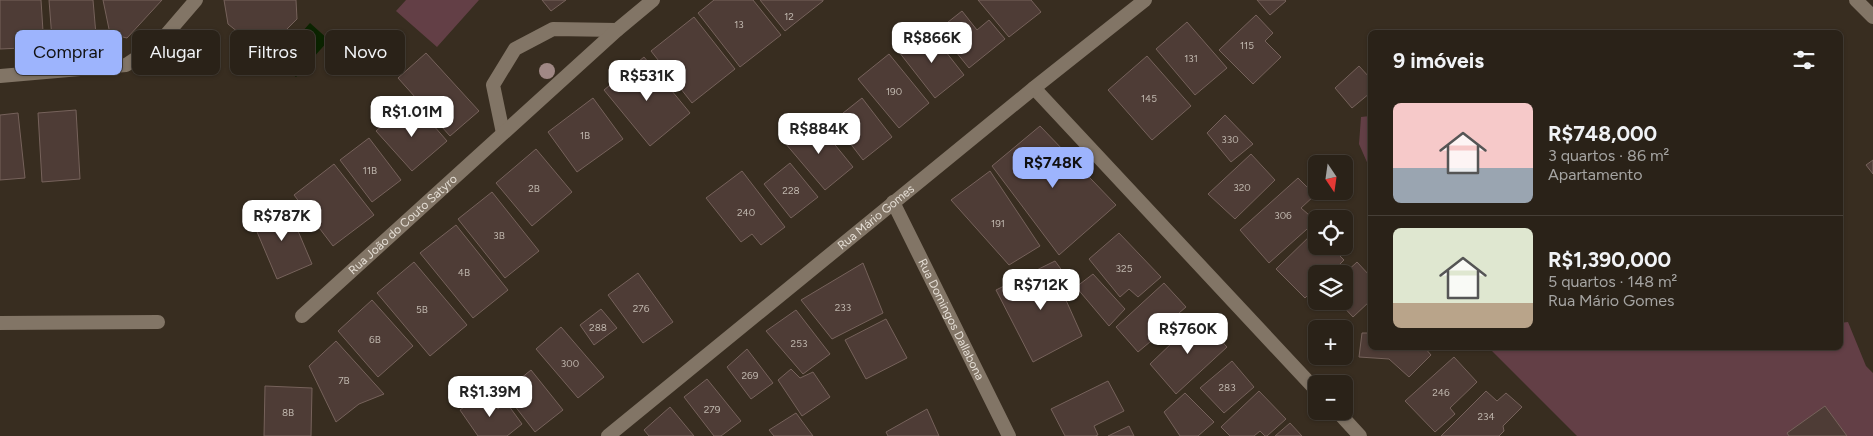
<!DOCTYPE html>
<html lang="pt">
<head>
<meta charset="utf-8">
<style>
  :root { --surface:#2a2218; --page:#322a21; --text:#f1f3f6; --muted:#a5a4a2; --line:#463f37; --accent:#9db4fd }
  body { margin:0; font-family:Figtree,sans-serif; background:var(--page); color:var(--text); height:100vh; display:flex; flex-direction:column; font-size:19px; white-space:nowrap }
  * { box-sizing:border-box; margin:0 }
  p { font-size:16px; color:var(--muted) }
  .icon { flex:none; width:28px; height:28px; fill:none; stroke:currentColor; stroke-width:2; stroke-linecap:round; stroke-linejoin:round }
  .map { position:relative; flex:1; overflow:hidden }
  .sheet { position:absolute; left:1368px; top:30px; width:475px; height:320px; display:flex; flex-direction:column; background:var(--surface); border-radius:8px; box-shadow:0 1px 4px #0004,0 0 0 1px var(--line) }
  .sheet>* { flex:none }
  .hud { position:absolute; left:15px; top:30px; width:475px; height:45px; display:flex; gap:10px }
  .needle { width:32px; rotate:167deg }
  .buttons { position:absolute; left:1308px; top:155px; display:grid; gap:10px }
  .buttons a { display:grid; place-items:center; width:45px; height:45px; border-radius:8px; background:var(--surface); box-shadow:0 1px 4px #0004,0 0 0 1px var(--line); font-size:25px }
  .price { position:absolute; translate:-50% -42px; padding:0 11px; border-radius:10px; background:#fff; color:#222; font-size:16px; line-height:32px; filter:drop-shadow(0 1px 2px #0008) }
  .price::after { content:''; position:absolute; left:50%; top:30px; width:15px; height:11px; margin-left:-8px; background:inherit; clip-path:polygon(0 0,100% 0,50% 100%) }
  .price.selected { background:var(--accent); color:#111 }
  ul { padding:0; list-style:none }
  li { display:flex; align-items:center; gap:15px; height:125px; padding:0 25px }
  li+li { border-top:1px solid var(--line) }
  li span { display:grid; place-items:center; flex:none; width:140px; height:100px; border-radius:8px; color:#555 }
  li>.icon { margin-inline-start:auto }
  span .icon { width:60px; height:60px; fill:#fffc; stroke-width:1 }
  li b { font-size:21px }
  h2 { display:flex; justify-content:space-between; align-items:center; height:60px; padding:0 25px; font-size:21px }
  .chip { padding:0 18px; border-radius:8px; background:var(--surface); box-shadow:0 1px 4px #0004,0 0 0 1px var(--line); font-size:18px; line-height:45px }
  .chip.selected { background:var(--accent); color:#111 }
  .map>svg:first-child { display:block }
  .green { fill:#633f46 }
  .water { fill:#0b2400 }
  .building { fill:#4e3c36; stroke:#76625b }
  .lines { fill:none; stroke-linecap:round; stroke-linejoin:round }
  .minor { stroke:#827566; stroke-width:14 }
  .secondary { stroke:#827566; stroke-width:14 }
  .tree { fill:#a08885 }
  .labels { text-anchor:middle; stroke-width:4.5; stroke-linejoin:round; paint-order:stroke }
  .number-label { font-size:10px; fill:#bfb6ad }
  .street-label { font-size:12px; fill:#e5ded5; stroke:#382d20 }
</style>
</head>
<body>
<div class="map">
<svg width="1873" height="436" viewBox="0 0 1873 436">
  <rect width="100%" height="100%" fill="#382d20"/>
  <path class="green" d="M406,0H479L437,47L396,11Z
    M1370,116V169L1359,144L1361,117Z
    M1848,322L1866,366L1873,373V436H1577L1489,348H1840V323Z"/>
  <path class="water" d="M310,23L329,40L296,77L277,60Z"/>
  <path class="building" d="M0,0H41L44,47L0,49Z
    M49,0H93L96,35L52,39Z
    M103,0H162L127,38L110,34Z
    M224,0H296L297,19L277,39L249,41L228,24Z
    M542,0H566L551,11Z
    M714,0H753L781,35L740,67L698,13Z
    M760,0H823V1L785,31Z
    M978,0H1031L1041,12L1009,37Z
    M1257,0H1285L1286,1L1270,15Z
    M962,11L977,30L989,20L1005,39L969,68L938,30Z
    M1256,15L1273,33L1265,41L1281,57L1253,84L1219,50Z
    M694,17L735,69L692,103L651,51Z
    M1187,22L1227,68L1195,95L1156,49Z
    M928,29L964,75L935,98L899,52Z
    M426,53L479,111L450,136L398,78Z
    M889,54L929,103L899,128L858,79Z
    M1147,56L1191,106L1152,140L1108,90Z
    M644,57L690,113L650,146L604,90Z
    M1359,66L1370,78V93L1352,108L1335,88Z
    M593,98L623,139L577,172L548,132Z
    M862,98L892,137L863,160L833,121Z
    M76,110L80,179L42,182L38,113Z
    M400,110L409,119L420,110L447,141L412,171L376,131Z
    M18,113L25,178L0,180V115Z
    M1225,115L1253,144L1231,162L1207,133Z
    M814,119L853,167L825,190L785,143Z
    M1040,126L1116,205L1059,255L992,166Z
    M369,138L401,180L372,202L340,160Z
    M536,149L572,192L532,226L496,183Z
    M1251,154L1275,180L1235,219L1208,194Z
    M1873,160V174L1866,165Z
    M790,163L818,197L791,218L764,184Z
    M334,164L374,215L333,246L294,195Z
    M742,171L785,227L761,245L752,234L741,242L706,198Z
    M990,171L1040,246L1009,265L951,200Z
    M1298,178L1315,195L1301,208L1316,221L1269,263L1240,230Z
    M492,192L539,251L505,278L458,219Z
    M287,205L312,264L277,279L252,220Z
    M456,225L508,290L473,318L420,253Z
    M1315,231L1316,246H1330L1344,260L1330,274H1316V287L1305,298L1276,269Z
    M1119,233L1161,277L1138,297L1129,289L1120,297L1089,259Z
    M1055,261L1069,280L1061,289L1082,336L1033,362L996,290Z
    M414,262L467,325L430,356L377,293Z
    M1357,262L1370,276V301L1353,317L1338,301H1344V274Z
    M863,263L883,313L832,339L801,300Z
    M638,273L673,322L643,343L608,295Z
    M1093,274L1125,309L1109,326L1076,287Z
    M1164,283L1186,307L1179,313L1186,321L1163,342L1157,336L1138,352L1116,327Z
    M372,300L413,346L378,377L338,331Z
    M601,309L617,328L594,345L580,325Z
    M796,310L830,354L803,374L766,331Z
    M1199,317L1227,347L1176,394L1150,364Z
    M886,319L907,358L866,379L845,340Z
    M1370,319V348H1425L1431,355L1409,377L1389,359L1359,357L1362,333H1369Z
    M561,327L604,377L578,398L536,349Z
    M336,341L384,394L359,404L336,422L309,366Z
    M747,349L773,383L751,399L727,367Z
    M1454,357L1477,382L1450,408L1455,414L1435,432L1405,401Z
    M1232,361L1254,387L1224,413L1200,388Z
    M791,369L800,378L813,372L830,397L802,416L778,380Z
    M531,370L563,410L535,432L504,392Z
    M707,379L741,421L721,436H714L684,397Z
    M1108,381L1124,411L1094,426L1098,435L1095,436H1065L1051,409Z
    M265,386L312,388L311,436H264Z
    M1259,391L1286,419L1267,436H1265L1260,431L1254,436H1230L1221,427Z
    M1486,391L1497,401L1506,393L1522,407L1503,426L1504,431L1499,436H1441Z
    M485,392L498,409L506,402L522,424L507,436H478L460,410Z
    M1185,393L1214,422L1198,436H1180L1164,412Z
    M1825,406L1847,436H1789L1787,433Z
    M670,407L694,436H649L644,430Z
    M927,409L939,436H888L886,432Z
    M796,413L813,436H774L769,430Z
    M1290,423L1302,436H1275Z
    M1129,426L1134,436H1108Z"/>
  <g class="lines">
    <g class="minor">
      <path d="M0,76L126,65L159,43L196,0"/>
      <path d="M1034,88L1316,390"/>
      <path d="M503,133L493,85L515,49L553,29L617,30"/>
      <path id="s1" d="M893,202L1009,436"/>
      <path id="s2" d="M302,316L617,30L653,0"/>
      <path d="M0,323L158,322"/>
      <path d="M1337,411L1360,436"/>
      <path id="s3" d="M608,436L1034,88L1145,0"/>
    </g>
    <path class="secondary" d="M1856,0L1873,17"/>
  </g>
  <circle class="tree" cx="547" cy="71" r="8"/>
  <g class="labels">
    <g class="number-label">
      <text x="789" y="20">12</text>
      <text x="739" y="28">13</text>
      <text x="1247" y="49">115</text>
      <text x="1191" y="62">131</text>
      <text x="894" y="95">190</text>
      <text x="1149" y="102">145</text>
      <text x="585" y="139">1B</text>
      <text x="1230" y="143">330</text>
      <text x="370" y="174">11B</text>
      <text x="1242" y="191">320</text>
      <text x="534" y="192">2B</text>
      <text x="791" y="194">228</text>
      <text x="746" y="216">240</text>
      <text x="1283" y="219">306</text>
      <text x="998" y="227">191</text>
      <text x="499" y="239">3B</text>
      <text x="1124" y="272">325</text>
      <text x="464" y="276">4B</text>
      <text x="843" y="311">233</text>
      <text x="641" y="312">276</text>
      <text x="422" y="313">5B</text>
      <text x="598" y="331">288</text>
      <text x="375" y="343">6B</text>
      <text x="799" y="347">253</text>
      <text x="570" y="367">300</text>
      <text x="750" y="379">269</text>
      <text x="344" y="384">7B</text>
      <text x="1227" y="391">283</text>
      <text x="1441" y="396">246</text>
      <text x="712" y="413">279</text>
      <text x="288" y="416">8B</text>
      <text x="1486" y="420">234</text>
    </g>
    <g class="street-label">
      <text dy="4" stroke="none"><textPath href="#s3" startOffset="346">Rua Mário Gomes</textPath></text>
      <text dy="4" stroke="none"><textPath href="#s2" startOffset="136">Rua João do Couto Satyro</textPath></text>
      <text dy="4" stroke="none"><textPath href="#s1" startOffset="131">Rua Domingos Dallabona</textPath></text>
    </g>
  </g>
</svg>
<div class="buttons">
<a><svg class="needle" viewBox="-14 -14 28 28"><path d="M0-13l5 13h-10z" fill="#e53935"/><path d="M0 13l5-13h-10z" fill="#a5a4a2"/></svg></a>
<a><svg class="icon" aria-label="locate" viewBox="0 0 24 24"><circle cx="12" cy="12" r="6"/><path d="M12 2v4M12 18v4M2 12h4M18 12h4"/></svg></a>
<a><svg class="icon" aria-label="layers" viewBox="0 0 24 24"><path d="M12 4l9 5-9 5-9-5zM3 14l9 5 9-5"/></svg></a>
<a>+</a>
<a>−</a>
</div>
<b class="price" style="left:932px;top:64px">R$866K</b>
<b class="price" style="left:647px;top:102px">R$531K</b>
<b class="price" style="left:412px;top:138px">R$1.01M</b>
<b class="price" style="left:819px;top:155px">R$884K</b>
<b class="price selected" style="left:1053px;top:189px">R$748K</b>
<b class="price" style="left:282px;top:242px">R$787K</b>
<b class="price" style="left:1041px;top:311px">R$712K</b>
<b class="price" style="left:1188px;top:355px">R$760K</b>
<b class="price" style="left:490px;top:418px">R$1.39M</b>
<div class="hud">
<a class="chip selected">Comprar</a>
<a class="chip">Alugar</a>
<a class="chip">Filtros</a>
<a class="chip">Novo</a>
</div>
<section class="sheet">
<h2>9 imóveis<svg class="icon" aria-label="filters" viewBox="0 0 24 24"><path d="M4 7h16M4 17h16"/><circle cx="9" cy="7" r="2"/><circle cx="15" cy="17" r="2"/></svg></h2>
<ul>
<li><span style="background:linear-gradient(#f6c9c9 65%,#9aa5b1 0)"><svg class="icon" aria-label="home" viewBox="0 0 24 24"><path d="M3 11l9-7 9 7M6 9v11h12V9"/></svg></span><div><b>R$748,000</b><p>3 quartos · 86 m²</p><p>Apartamento</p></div></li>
<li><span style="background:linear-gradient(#dfe7d0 75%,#b9a48a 0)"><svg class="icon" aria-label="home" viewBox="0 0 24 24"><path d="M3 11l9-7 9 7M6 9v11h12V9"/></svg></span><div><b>R$1,390,000</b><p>5 quartos · 148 m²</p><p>Rua Mário Gomes</p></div></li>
</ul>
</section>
</div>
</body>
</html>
